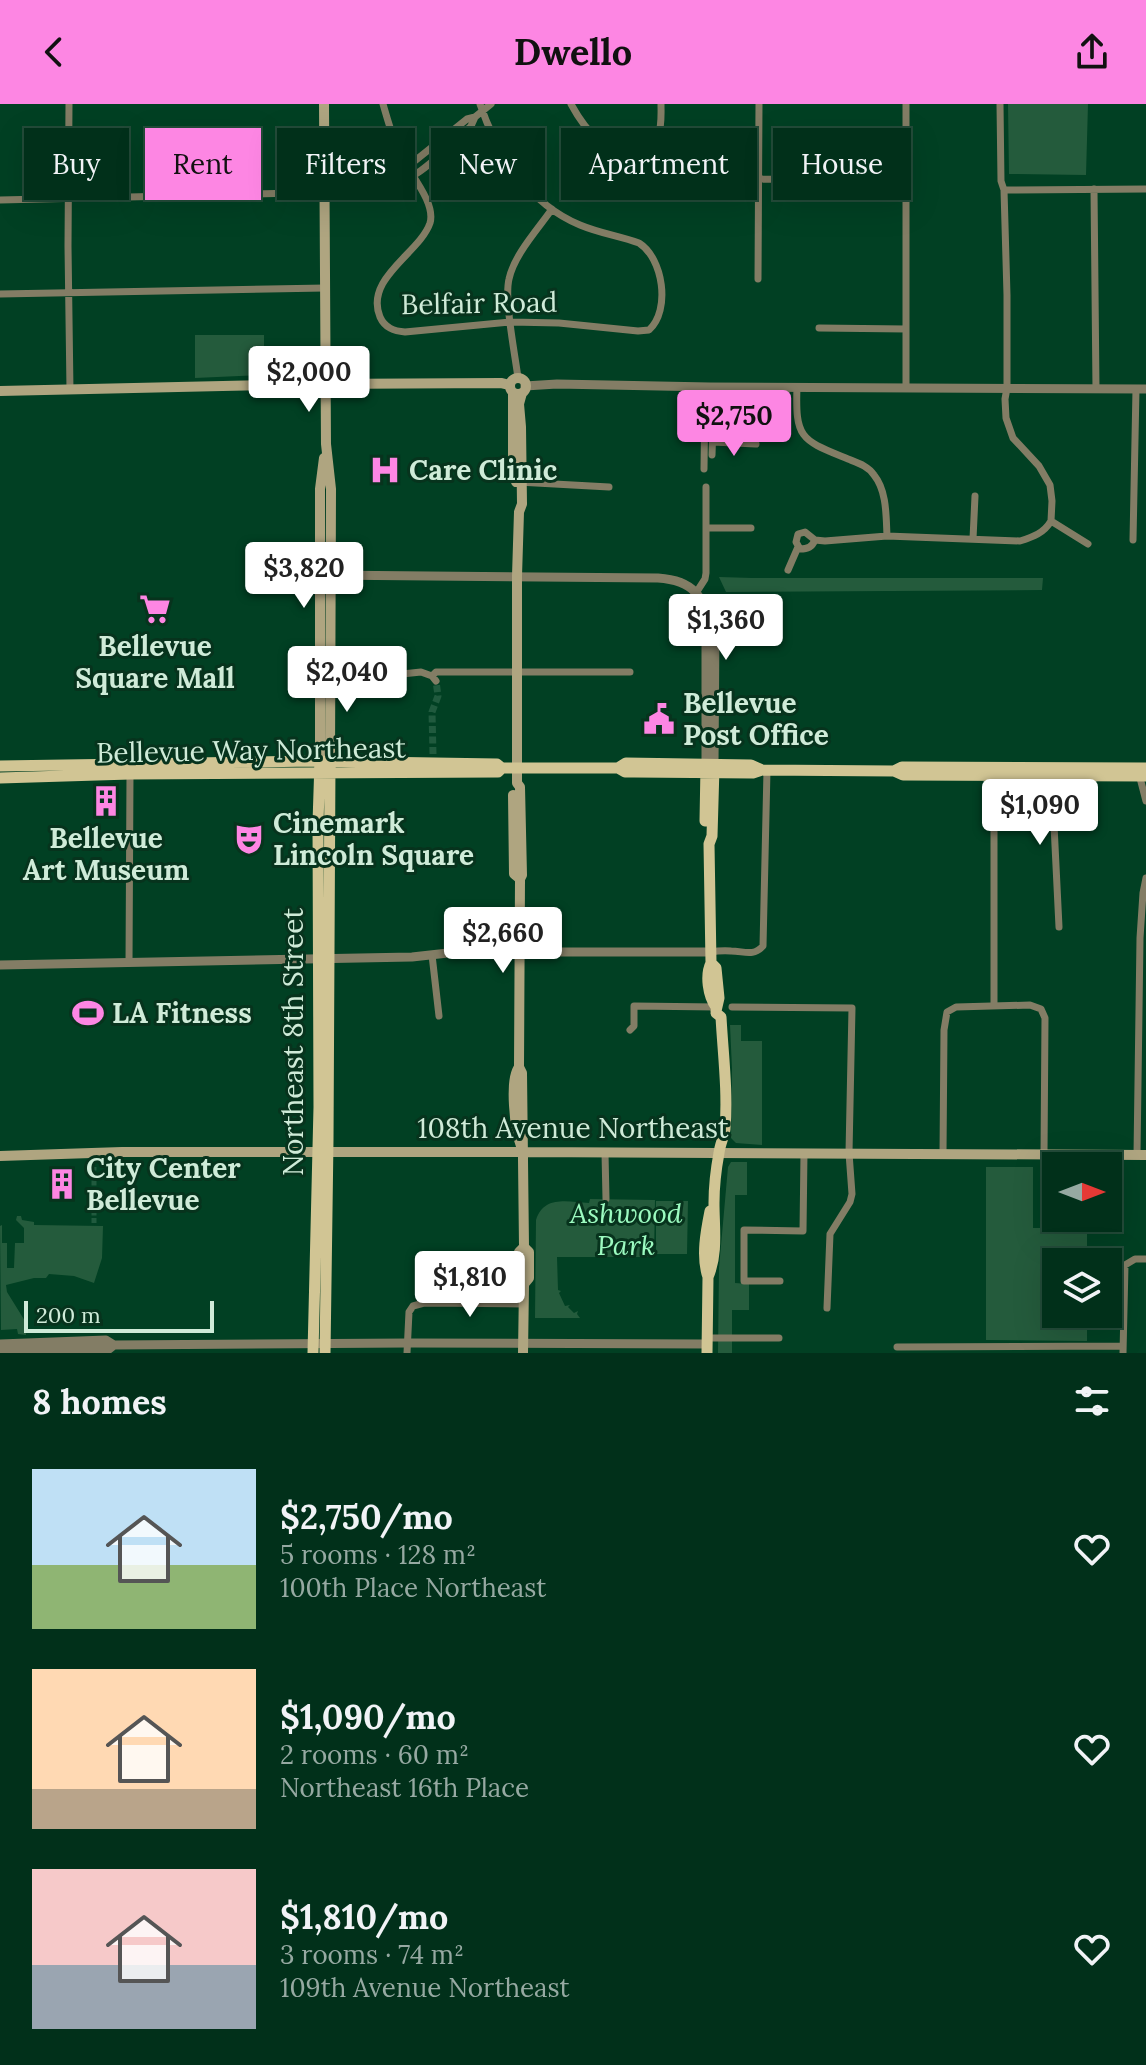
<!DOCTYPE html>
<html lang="en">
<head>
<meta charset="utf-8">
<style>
  :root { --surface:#01301a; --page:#0f3c27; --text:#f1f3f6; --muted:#96a9a2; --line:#234b39; --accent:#fd86e3 }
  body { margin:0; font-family:Lora,serif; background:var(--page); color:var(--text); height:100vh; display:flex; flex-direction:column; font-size:30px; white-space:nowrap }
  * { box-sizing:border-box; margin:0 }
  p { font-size:26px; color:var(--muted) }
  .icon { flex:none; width:44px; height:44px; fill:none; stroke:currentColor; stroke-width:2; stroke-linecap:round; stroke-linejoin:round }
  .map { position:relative; height:1249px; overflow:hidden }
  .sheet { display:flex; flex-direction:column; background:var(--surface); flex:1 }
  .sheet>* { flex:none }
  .banner { position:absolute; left:24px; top:24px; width:1098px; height:72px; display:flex; gap:16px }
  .needle { width:52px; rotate:90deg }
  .tools { position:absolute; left:1042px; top:1048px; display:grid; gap:16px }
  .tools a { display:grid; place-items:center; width:80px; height:80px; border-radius:0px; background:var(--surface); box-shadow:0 8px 32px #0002,0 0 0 2px var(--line); font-size:40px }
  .scale { position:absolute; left:24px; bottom:20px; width:190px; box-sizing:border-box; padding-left:8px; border:4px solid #cfebd8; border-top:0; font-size:22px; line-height:28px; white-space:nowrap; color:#cfebd8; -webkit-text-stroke:6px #07331d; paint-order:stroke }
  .price { position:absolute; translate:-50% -68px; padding:0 18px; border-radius:8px; background:#fff; color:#222; font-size:26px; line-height:52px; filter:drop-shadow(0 2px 4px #0008) }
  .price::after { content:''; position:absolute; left:50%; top:48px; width:24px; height:18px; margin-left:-12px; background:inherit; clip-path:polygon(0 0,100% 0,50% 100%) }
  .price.on { background:var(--accent); color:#111 }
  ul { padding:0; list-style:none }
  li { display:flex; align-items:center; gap:24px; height:200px; padding:0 32px }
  li span { display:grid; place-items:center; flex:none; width:224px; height:160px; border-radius:0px; color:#555 }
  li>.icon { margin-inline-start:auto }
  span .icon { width:96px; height:96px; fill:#fffc; stroke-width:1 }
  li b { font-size:34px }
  h2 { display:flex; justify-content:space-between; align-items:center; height:96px; padding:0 32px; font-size:34px }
  .tag { padding:0 28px; border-radius:0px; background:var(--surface); box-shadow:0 8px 32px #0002,0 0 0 2px var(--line); font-size:28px; line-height:72px }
  .tag.on { background:var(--accent); color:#111 }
  header { display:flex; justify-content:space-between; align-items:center; height:104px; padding:0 32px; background:var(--accent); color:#111; font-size:36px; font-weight:800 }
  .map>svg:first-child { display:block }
  .green { fill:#245b3c }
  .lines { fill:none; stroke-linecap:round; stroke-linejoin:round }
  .pedestrian-tunnel { stroke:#205a3e; stroke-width:5; stroke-dasharray:5 2.5; stroke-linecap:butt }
  .minor-tunnel { stroke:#205a3e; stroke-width:7; stroke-dasharray:7 3.5; stroke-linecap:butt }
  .minor { stroke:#837d65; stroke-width:7 }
  .tertiary { stroke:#837d65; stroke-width:9 }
  .secondary { stroke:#afa580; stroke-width:10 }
  .primary { stroke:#d1c594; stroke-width:11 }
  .labels { text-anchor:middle; stroke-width:6; stroke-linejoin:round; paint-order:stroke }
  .street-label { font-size:28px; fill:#cfebd8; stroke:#07331d }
  .poi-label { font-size:28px; font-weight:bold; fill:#cfebd8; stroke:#07331d; text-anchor:start }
  .park-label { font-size:28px; font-style:italic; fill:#9cfbc0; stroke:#07331d }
</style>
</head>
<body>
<header><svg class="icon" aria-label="back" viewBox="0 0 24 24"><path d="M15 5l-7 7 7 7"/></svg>Dwello<svg class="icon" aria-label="share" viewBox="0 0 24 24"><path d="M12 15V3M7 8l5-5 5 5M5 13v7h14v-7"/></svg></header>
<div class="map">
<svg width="1146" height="1249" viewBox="0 0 1146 1249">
  <rect width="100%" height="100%" fill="#014023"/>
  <path class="green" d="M1008,0H1088L1086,71L1009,70Z
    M195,231H264V271L195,274Z
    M719,473L752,474H1043L1042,486L726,488Z
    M730,921H741V937H762V1041L736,1039L731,1034L732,965Z
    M731,1058H747V1091H735V1179L749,1180V1206H732V1249H718L719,1164L728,1063Z
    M986,1063H1033V1124H1087V1158H1056V1210H1087V1237L986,1236Z
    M590,1095L655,1096L654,1153H557L558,1186L561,1187L559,1189L565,1202L570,1201L568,1203L574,1209L578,1207L577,1210L580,1214H535L536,1116C544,1091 568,1098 589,1099Z
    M656,1097H688L687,1150H656Z
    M17,1112H21L22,1116L34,1118V1121L103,1122L102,1154L94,1179L74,1172L49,1170L46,1174H34L6,1181L7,1188L25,1217L26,1231L18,1230L17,1225L1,1226L0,1122L2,1121V1139H7V1164H14L15,1139H24V1124L16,1116Z"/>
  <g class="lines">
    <path class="pedestrian-tunnel" d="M94,1119V1063"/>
    <path class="minor-tunnel" d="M433,650L432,608L438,592L436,577"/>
    <path class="minor" d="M69,0L68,142L70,286
      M383,0C388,17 393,36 401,52C410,70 436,99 430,119C420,149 364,174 380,213C385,224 394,227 405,228L511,218L559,219L638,227L649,226C671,206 663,154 639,139C619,132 599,129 580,121C529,100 497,50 480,0
      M571,0C578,13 587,26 598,36C615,50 648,58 658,32C662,22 661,10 661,0
      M906,0V283
      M1000,0L1001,77L1004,86L1007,191V284L1005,295L1006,314L1013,334L1039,362L1050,381L1052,397L1051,417
      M759,75L906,76
      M1094,85L1096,285
      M1004,86L1146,85
      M338,88L343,81L367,78L401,68L467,15L475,13L491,0
      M0,96L338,88L343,92C353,91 364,92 374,89C414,80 442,49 471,22L475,13
      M758,175L759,0
      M0,190L325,184
      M819,224L906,225
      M518,274C515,250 504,196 509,175C514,151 538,125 552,105
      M710,283L714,291L712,351
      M797,283C795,336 802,336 848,355C858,359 868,362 874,371C887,387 886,412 887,432
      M713,338L756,340
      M704,365L705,291L710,283
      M518,378L609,383
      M706,424H751
      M973,435L975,392
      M815,436C812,443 808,445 800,445L796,438L798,430L805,428L815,436L825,437L887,432L1020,437C1033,433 1044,429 1051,417L1088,440
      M1133,436L1136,285
      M788,466L798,443
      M696,489L705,475L706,469V383
      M330,567L369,562L402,570L421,568L432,572L436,577
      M432,572L436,568H630
      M1139,670L1146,697
      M1059,823L1054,721L1060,669
      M709,848C716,847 724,846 731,847C744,847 753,853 763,842L767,666
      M432,851L439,912
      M129,859L130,670
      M994,901V670
      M732,903L852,904L849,1049L852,1090L850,1098L830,1130L827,1204
      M630,926L634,922V902L716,903
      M605,1049L606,1095
      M943,1050L944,926L947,908L956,903L1030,901L1041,905L1045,914L1044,1050
      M1137,1051L1140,834L1143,789L1146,774
      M1100,1114L1104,1117
      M780,1177H744V1126L803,1127L804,1049
      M707,1234H779
      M897,1243L1123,1242
      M407,1249L409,1208L413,1202L424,1199L524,1200
      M1123,1249L1125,1161L1135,1155H1146"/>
    <path class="tertiary" d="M525,282L557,280L710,283L1146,285
      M323,471L658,474C672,475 686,478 695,488C701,494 701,498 709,502L715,523L714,660
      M703,500L706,527V660
      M0,861L412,853L457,848H709
      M0,1240L106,1236L114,1241
      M0,1248L109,1245L114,1241L408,1239L707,1240"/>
    <path class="secondary" d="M324,0L326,340L331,385L330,658
      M510 282a8 8 0 1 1 16 0a8 8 0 1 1-16 0Z
      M0,287L316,280L501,279L510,281
      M513,289V363L516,378
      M522,289L519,300L521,323L522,400L519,408L517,472V679L520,683L522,771L520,775L519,963L522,969L524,1143L519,1148V1175L524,1180
      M320,657V385L324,354
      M513,691L514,770L520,775
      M519,963C509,976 515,1026 521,1042
      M0,1052L122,1048H523L1146,1051
      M524,1143L529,1148V1174L524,1180
      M523,1249L524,1181"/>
    <path class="primary" d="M0,662L311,657L497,660L502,664
      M714,663L712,732L709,740L711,859C705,871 708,892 716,903
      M618,664L625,668H634L753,669L762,666L894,667L903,671L1146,672
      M894,667L902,663L1146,664
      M0,674L130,670L498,668L502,664H618L626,659L751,661L762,666
      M705,717L706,662
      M711,859L716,864L719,894L716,907
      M708,1173C718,1150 714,1124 714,1099C714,1083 716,1065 719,1049C720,1040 724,1033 725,1025C728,988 723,950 721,913L716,909
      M313,1249L319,1003L318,719L320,657
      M325,1249L328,1036L330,658
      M707,1249L708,1173C701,1153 706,1127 710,1107"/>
  </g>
  <defs>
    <symbol id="hospital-bare" viewBox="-9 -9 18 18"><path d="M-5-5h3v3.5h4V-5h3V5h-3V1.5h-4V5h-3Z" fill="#fd86e3" stroke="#07331d" stroke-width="2.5" paint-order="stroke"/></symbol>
    <symbol id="supermarket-bare" viewBox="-9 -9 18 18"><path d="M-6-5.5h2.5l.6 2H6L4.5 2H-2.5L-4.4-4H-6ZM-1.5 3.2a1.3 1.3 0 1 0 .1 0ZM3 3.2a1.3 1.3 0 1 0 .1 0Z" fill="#fd86e3" stroke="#07331d" stroke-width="2.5" paint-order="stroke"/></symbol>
    <symbol id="civic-bare" viewBox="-9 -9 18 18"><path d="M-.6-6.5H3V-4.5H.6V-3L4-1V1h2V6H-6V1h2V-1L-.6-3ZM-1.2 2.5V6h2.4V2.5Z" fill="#fd86e3" stroke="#07331d" stroke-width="2.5" paint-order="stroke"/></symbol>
    <symbol id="building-bare" viewBox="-9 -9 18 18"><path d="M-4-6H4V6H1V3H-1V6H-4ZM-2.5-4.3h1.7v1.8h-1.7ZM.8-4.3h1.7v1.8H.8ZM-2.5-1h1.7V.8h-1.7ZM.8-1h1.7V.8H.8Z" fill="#fd86e3" stroke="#07331d" stroke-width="2.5" paint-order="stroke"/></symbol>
    <symbol id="theatre-bare" viewBox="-9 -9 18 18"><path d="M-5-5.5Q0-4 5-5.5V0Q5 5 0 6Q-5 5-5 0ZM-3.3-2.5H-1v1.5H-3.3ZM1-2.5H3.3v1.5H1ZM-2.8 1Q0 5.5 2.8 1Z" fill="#fd86e3" stroke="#07331d" stroke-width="2.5" paint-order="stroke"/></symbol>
    <symbol id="stadium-bare" viewBox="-9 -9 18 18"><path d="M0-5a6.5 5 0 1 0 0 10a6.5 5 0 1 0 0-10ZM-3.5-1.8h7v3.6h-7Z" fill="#fd86e3" stroke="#07331d" stroke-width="2.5" paint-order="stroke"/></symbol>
  </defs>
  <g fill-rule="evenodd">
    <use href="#hospital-bare" x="363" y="344" width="44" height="44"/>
    <use href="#supermarket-bare" x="133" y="483" width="44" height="44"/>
    <use href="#civic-bare" x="637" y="593" width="44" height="44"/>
    <use href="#building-bare" x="84" y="675" width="44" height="44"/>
    <use href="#theatre-bare" x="227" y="713" width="44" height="44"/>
    <use href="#stadium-bare" x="66" y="887" width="44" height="44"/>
    <use href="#building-bare" x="40" y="1058" width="44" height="44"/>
  </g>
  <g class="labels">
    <g class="street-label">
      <text transform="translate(479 199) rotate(-1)" y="10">Belfair Road</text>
      <text transform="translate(251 646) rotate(-1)" y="10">Bellevue Way Northeast</text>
      <text transform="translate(293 938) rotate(-90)" y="10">Northeast 8th Street</text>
      <text x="573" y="1034">108th Avenue Northeast</text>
    </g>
    <g class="poi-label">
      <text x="409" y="376">Care Clinic</text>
      <text x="155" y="552" text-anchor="middle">Bellevue<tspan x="155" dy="32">Square Mall</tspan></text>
      <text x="683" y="609">Bellevue<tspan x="683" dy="32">Post Office</tspan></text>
      <text x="273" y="729">Cinemark<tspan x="273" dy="32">Lincoln Square</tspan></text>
      <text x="106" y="744" text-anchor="middle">Bellevue<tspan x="106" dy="32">Art Museum</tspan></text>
      <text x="112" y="919">LA Fitness</text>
      <text x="86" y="1074">City Center<tspan x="86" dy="32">Bellevue</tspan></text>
    </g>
    <g class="park-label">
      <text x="626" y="1119">Ashwood<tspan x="626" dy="32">Park</tspan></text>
    </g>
  </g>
</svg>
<div class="tools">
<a><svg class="needle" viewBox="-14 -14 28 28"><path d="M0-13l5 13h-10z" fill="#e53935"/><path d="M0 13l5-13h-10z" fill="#96a9a2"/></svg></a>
<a><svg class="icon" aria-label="layers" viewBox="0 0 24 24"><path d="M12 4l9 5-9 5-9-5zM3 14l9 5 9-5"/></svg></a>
</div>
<div class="scale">200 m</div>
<b class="price" style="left:309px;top:310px">$2,000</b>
<b class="price on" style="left:734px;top:354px">$2,750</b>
<b class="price" style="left:304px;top:506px">$3,820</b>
<b class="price" style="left:726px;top:558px">$1,360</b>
<b class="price" style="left:347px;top:610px">$2,040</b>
<b class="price" style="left:1040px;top:743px">$1,090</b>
<b class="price" style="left:503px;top:871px">$2,660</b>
<b class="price" style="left:470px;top:1215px">$1,810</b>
<div class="banner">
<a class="tag">Buy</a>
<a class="tag on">Rent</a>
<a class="tag">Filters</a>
<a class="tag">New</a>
<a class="tag">Apartment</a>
<a class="tag">House</a>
</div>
</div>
<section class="sheet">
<h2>8 homes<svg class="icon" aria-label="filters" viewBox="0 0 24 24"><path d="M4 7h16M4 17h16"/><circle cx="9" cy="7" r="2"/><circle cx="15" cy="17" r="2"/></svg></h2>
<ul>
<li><span style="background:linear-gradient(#bfe0f5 60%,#8fb573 0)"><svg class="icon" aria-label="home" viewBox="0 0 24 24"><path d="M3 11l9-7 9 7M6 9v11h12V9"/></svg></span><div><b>$2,750/mo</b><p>5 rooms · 128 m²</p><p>100th Place Northeast</p></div><svg class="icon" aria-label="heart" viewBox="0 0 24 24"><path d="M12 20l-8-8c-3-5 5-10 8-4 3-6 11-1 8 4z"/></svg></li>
<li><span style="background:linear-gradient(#ffd9b3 75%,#b9a48a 0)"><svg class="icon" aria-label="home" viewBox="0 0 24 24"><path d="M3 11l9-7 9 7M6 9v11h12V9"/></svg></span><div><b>$1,090/mo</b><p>2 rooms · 60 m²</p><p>Northeast 16th Place</p></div><svg class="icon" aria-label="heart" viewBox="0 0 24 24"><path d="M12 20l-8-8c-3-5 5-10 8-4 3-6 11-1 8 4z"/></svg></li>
<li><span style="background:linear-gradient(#f6c9c9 60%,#9aa5b1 0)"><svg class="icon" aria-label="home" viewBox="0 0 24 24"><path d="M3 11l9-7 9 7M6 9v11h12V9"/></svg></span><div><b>$1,810/mo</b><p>3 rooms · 74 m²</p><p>109th Avenue Northeast</p></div><svg class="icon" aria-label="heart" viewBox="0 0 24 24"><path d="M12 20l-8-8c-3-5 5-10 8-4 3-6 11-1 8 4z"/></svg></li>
</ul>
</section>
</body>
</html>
